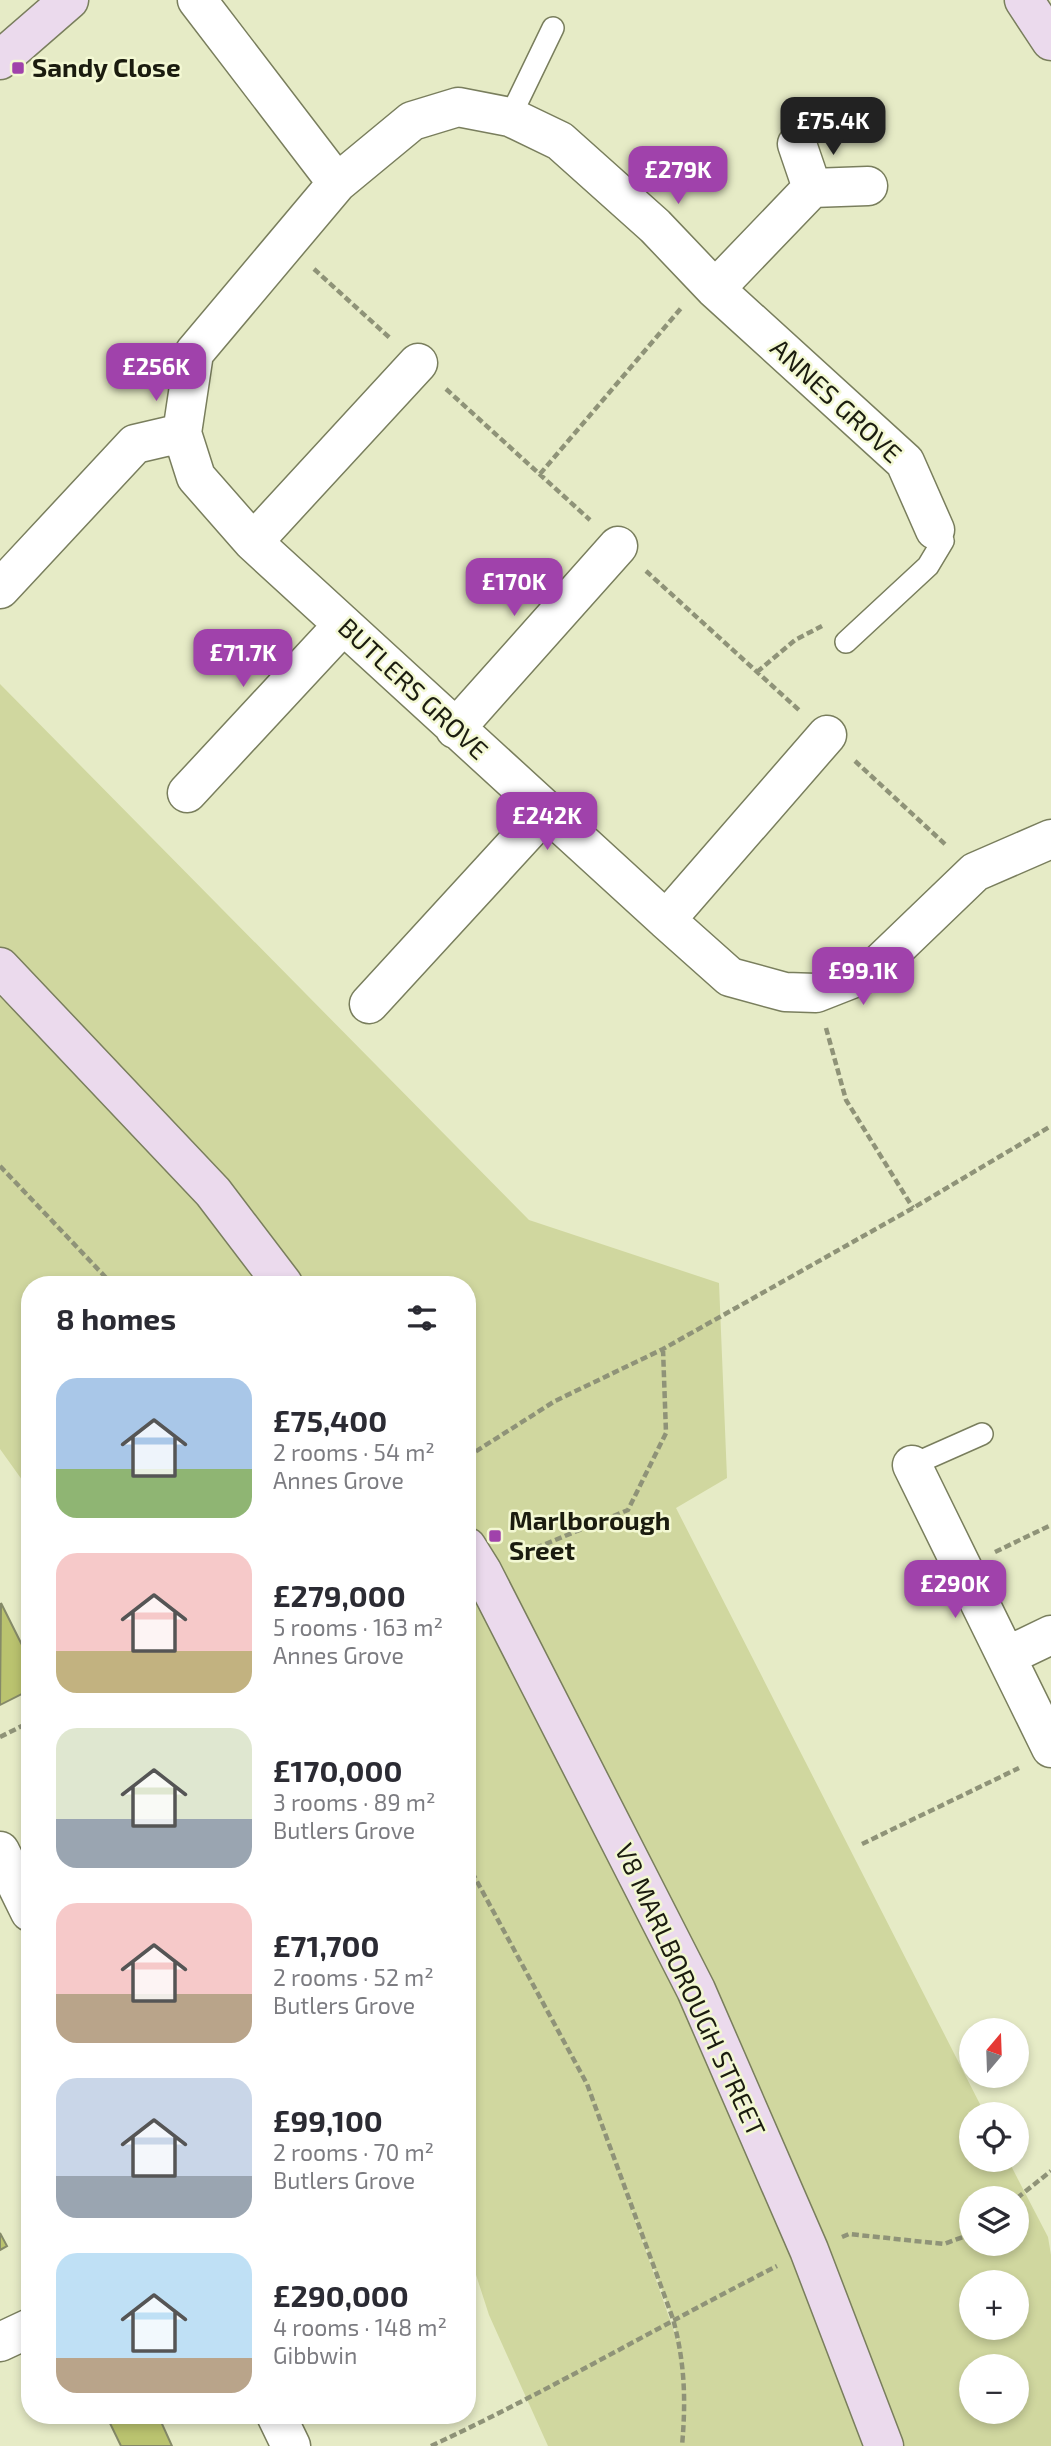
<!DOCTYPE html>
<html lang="en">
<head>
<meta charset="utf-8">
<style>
  :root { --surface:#fff; --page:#f7f7f7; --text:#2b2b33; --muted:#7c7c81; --accent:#a042ab }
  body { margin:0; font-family:"Exo 2",sans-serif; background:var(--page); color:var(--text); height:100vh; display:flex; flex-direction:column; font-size:26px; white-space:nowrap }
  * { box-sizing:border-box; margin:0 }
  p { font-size:23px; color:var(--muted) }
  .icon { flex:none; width:38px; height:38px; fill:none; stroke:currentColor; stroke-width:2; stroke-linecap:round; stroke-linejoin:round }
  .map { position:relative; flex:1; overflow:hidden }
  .drawer { position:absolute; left:21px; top:1276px; width:455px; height:1148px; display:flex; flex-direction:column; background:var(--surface); border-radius:28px; box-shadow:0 4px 10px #0003 }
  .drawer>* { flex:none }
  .needle { width:46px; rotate:19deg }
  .buttons { position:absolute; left:959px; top:2018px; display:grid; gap:14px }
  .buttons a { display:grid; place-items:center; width:70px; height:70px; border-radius:50%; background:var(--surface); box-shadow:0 4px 10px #0003; font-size:35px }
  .price { position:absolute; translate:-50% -60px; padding:0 16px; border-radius:14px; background:var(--accent); color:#fff; font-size:23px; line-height:46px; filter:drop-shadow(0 2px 4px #0008) }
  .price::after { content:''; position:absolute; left:50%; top:42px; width:21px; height:16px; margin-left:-10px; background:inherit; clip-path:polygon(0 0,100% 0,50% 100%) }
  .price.active { background:#222; color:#fff }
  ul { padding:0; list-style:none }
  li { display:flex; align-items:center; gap:21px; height:175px; padding:0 35px }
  li span { display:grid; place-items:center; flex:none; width:196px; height:140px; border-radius:21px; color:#555 }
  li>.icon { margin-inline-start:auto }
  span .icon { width:84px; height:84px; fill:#fffc; stroke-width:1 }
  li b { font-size:30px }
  h2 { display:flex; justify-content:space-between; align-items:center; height:84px; padding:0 35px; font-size:30px }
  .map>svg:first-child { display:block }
  .green { fill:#d0d79f; fill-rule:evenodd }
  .building { fill:#bac36f; stroke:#858a68; stroke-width:2 }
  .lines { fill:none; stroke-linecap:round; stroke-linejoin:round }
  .lane-casing { stroke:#797e5d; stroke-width:24 }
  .street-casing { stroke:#797e5d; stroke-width:41 }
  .secondary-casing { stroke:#797e5d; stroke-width:41 }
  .path { stroke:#8f9378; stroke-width:4.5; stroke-dasharray:7 3.5; stroke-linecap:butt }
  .lane { stroke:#fff; stroke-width:21 }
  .street { stroke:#fff; stroke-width:38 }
  .secondary { stroke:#ebdaed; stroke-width:38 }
  .poi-dot { fill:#a042ab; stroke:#f3f8d3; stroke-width:2.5 }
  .labels { text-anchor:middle; stroke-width:5; stroke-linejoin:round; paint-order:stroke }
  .poi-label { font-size:26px; font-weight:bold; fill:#1b1c0f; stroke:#f3f8d3; text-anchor:start }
  .street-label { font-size:26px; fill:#1b1c0f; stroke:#f3f8d3 }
</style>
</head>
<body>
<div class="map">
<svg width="1051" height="2446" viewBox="0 0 1051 2446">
  <rect width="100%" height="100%" fill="#e6ebc6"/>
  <path class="green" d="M0,684L529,1220L719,1283L727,1478L676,1508L985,2114H971V2160H1008L1048,2237L1051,2255V2446H548L489,2315L467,2247V1284H30V1491L0,1449ZM621,2180L673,2319L678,2340H677ZM971,2198H1017V2244H971ZM971,2282H1017V2328H971ZM971,2366H1017V2412H971Z"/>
  <path class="building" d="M1,1603L30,1661V1690L0,1705Z
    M0,2233L7,2246L0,2250Z
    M106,2415H158L172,2446H121Z"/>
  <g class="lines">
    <defs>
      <path id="lane" d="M510,117L553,28
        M846,642L928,566L943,541L935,530
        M912,1465L982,1434"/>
      <path id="street" d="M197,0L337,183L194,353L182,433L196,477L253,542L418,363
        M797,144L812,188
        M337,183L412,121L458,107L510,117L560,141L655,226L715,289L905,462L935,530
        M715,289L812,188L868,186
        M253,542L666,920L827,735
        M0,589L135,444L182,433
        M455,729L618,546
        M187,793L343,625
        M666,920L730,977L785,992L816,993L872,971L975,872L1051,839
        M369,1004L547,810
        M912,1465L1051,1748
        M1007,1656L1051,1635
        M0,1851L30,1912
        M0,2342L30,2328
        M276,2415L291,2446"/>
      <path id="secondary" d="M1024,0L1051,41
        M0,60L69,0
        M0,967L213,1192L283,1284
        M467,1547L482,1571L696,1990L809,2250L884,2446"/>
    </defs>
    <use href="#lane" class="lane-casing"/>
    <use href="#street" class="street-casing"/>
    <use href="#secondary" class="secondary-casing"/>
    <path class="path" d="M314,269L391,339
      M446,389L590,520
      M540,474L682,307
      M646,571L800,711
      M757,672L795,640L822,626
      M855,761L947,846
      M826,1028L846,1100L913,1208
      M0,1166L112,1284
      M467,1457L555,1401L663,1349L913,1208L1051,1126
      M526,1552L628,1510L666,1433L663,1349
      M995,1552L1051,1525
      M0,1737L30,1722
      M862,1844L1019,1768
      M467,1863L587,2084L673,2319C685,2363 686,2401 682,2446
      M1017,2198L1051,2171
      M842,2237L849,2234L944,2244L971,2234
      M431,2446C549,2391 661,2325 777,2266"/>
    <use href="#lane" class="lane"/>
    <use href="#street" class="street"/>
    <use href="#secondary" class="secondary"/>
  </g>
  <g class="poi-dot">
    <rect x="11" y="61" width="14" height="14" rx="3.5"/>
    <rect x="488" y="1529" width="14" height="14" rx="3.5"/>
  </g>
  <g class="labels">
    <g class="poi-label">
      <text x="32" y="77">Sandy Close</text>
      <text x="509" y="1530">Marlborough<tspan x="509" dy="30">Sreet</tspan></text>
    </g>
    <g class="street-label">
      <text transform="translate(836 401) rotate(43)" y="9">ANNES GROVE</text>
      <text transform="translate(413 689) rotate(43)" y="9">BUTLERS GROVE</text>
      <text transform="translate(690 1990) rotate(65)" y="9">V8 MARLBOROUGH STREET</text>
    </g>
  </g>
</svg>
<div class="buttons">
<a><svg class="needle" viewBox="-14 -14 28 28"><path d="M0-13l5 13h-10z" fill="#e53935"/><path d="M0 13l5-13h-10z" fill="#7c7c81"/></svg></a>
<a><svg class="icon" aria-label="locate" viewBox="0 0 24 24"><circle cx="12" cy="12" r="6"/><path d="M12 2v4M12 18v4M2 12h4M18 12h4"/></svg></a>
<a><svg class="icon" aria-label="layers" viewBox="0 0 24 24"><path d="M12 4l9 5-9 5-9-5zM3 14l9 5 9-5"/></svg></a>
<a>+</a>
<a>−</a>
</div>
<b class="price active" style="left:833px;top:157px">£75.4K</b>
<b class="price" style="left:678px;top:206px">£279K</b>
<b class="price" style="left:156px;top:403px">£256K</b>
<b class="price" style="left:514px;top:618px">£170K</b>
<b class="price" style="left:243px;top:689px">£71.7K</b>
<b class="price" style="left:547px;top:852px">£242K</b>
<b class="price" style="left:863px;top:1007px">£99.1K</b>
<b class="price" style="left:955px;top:1620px">£290K</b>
<section class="drawer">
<h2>8 homes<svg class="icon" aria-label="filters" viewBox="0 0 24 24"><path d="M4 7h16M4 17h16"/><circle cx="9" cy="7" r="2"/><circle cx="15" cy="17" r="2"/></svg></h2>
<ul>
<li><span style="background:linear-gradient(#a9c7e8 65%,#8fb573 0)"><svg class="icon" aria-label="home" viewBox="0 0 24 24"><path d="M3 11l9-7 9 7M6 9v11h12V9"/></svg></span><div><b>£75,400</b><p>2 rooms · 54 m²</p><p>Annes Grove</p></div></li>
<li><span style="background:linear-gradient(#f6c9c9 70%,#c2b280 0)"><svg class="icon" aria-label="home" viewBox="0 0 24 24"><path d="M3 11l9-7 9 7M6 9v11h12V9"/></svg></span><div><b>£279,000</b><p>5 rooms · 163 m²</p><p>Annes Grove</p></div></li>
<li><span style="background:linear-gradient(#dfe7d0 65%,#9aa5b1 0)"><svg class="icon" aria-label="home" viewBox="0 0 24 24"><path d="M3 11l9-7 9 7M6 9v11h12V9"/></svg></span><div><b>£170,000</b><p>3 rooms · 89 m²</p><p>Butlers Grove</p></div></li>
<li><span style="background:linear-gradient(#f6c9c9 65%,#b9a48a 0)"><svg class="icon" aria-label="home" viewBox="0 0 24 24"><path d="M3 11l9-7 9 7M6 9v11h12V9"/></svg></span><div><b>£71,700</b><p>2 rooms · 52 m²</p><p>Butlers Grove</p></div></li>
<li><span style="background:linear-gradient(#c9d6e8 70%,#9aa5b1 0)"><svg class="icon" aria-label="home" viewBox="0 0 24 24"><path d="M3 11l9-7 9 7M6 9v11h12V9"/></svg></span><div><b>£99,100</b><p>2 rooms · 70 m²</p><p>Butlers Grove</p></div></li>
<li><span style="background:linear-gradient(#bfe0f5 75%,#b9a48a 0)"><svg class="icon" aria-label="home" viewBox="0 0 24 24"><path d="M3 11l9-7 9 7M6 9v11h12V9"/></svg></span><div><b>£290,000</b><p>4 rooms · 148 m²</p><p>Gibbwin</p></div></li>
</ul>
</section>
</div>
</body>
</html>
